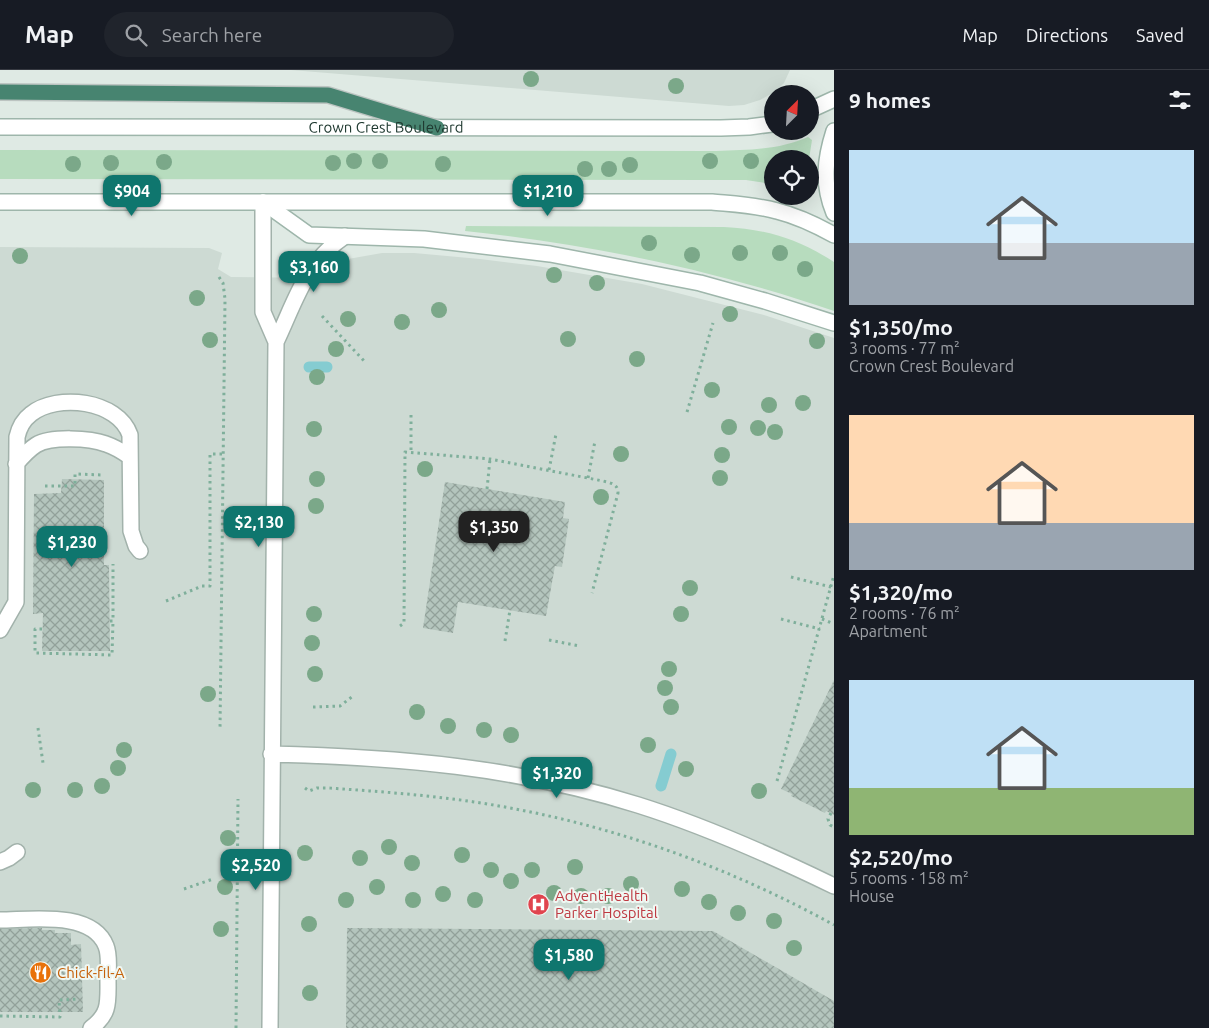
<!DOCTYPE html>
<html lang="en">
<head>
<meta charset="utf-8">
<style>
  :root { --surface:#171b24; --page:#20242c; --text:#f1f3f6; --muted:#9ea1a6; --line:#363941; --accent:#0f766e }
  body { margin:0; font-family:Ubuntu,sans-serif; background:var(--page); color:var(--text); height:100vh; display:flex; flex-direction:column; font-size:19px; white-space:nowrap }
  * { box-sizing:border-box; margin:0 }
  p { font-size:16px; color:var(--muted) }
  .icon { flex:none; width:28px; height:28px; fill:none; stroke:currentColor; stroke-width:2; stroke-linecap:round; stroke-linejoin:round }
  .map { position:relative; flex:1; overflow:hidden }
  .side { display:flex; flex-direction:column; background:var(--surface); width:375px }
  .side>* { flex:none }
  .needle { width:32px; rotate:24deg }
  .fabs { position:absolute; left:764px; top:15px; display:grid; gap:10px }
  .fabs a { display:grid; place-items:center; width:55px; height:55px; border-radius:50%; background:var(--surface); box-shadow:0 5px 20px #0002; font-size:25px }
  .price { position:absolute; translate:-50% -42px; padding:0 11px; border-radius:10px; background:var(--accent); color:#fff; font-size:16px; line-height:32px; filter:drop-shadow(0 1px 2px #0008) }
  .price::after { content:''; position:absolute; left:50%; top:30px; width:15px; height:11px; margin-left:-8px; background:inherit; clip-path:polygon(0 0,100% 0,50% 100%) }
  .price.selected { background:#222; color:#fff }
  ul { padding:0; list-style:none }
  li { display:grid; align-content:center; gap:10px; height:265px; padding:0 15px }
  li span { display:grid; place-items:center; height:155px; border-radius:0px; color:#555 }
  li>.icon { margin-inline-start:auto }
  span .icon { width:90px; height:90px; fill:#fffc; stroke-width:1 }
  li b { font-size:21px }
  h2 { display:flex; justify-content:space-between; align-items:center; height:60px; padding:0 15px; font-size:21px }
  header { display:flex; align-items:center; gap:30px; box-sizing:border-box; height:70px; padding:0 25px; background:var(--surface); border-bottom:1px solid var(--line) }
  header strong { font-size:24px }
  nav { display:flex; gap:28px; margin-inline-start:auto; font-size:18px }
  .search { width:350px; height:45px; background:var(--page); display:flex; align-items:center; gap:12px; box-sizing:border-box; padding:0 18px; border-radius:28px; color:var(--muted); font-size:19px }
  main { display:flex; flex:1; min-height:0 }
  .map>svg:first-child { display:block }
  .built { fill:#cddad3 }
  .green { fill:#b7dcbe }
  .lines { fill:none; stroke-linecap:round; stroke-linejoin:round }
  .stream { stroke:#85ccd1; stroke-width:11 }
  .building { fill:url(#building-cross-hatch) }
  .service-casing { stroke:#a2b2ab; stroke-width:18 }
  .minor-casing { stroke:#a2b2ab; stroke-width:18 }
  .secondary-casing { stroke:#9eb6ab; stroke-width:18 }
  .trunk-casing { stroke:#bcc4c1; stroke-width:18 }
  .path { stroke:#7faf9b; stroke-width:3; stroke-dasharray:2.5 4; stroke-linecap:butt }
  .service { stroke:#fff; stroke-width:15 }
  .minor { stroke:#fff; stroke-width:15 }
  .secondary { stroke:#fff; stroke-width:15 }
  .trunk { stroke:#478470; stroke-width:15 }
  .tree { fill:#7ba889 }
  .labels { text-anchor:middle; stroke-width:4; stroke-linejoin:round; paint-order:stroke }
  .street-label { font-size:15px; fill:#203a31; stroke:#eff7f2 }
  .health-label { font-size:15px; fill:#be3a42; stroke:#eff7f2; text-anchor:start }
  .food-label { font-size:15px; fill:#c56008; stroke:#eff7f2; text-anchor:start }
</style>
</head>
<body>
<header>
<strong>Map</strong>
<div class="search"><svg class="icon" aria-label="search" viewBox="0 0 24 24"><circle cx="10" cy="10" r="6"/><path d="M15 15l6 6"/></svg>Search here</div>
<nav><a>Map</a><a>Directions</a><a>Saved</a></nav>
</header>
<main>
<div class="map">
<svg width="834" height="958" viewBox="0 0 834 958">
  <defs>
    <pattern id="building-cross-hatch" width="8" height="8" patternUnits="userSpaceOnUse" patternTransform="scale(1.25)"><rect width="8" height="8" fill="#b4c5bd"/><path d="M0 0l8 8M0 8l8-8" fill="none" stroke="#92a19a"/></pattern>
  </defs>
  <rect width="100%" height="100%" fill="#dfeae4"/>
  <path class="built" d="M291,0H790L784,13L776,21L760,30L744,35L729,36Z
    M0,177L209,178L222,183L218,199L231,207L326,208L348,189L382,183H414L480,189L537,196L642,214L764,245L834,268V958H0Z"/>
  <path class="green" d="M808,67L812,70L809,89H772V114L746,110H716L0,109V80L716,81C747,80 779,80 808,67Z
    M466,156L724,157C766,159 798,169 834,192V241C714,200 591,174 465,161Z"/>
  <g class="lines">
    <path class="stream" d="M309,297H327
      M661,716L671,684"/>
  </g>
  <path class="building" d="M62,409L104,410V495H109L110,581H42L43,543L33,544L34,424L61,423Z
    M445,412L565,432L563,448L569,449L562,497L555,496L546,546L458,532L453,563L423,558Z
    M834,610V745L826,741L825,743L791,726L792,724L781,719Z
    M42,858V860H55V863H71V875L81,874L83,942H0V859Z
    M347,858L713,861L834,931V958H346Z"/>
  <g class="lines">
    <defs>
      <path id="service" d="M16,394C22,387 28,380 36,375C51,366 90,368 106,374C115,377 123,382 130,387
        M0,560L16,532L17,367C19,358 23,350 31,344C57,323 118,330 130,365L131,461L136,476L140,481
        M0,792L9,788L17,782
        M0,850C30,850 92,840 106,876C110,886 108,899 108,910C108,932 110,944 91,958"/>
      <path id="minor" d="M263,132V242L276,272L270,958
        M276,272C296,230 305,193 345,166
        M271,684C397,687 517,697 638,735C705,756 770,785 834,816"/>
      <g id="secondary">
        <path d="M810,40L834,29"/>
        <path id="s1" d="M0,57L721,58L749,57L772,54"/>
        <path d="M834,61C825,89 822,114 834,143"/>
        <path d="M0,132H712C733,134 756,135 777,141C797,146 816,155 834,165"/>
        <path d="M263,132L309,165L424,169L550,184L700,213L765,231L834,253"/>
      </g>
      <path id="trunk" d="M0,22L328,25L437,58"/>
    </defs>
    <use href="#service" class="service-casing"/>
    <use href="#minor" class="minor-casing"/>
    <use href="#secondary" class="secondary-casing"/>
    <use href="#trunk" class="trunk-casing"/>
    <path class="path" d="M219,207L223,213L225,229L220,660
      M322,246L366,293
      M687,342L713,253
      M411,345V382
      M549,400L556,364
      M588,408L595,371
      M45,416H75V404L104,405
      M487,419L490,389
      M791,507L831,517
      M166,531L202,516H210V384H224
      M781,549L820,559
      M822,549L834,554
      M110,551H113V494
      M400,556L404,553L405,382L490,389L603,411C611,413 618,414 618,423L592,523
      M42,559H35V583L112,585L113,551
      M549,570L580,576
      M505,571L510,540
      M313,637L340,636L353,626
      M38,658L43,693
      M777,711L834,505
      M305,718L309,721L317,718H329C386,722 443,726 499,736C615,756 731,798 834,855
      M831,743L828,749L830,755L834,757
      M184,819L213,809
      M0,946L60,947L59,930L79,929
      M236,958L238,729"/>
    <use href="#service" class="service"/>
    <use href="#minor" class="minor"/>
    <use href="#secondary" class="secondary"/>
    <use href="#trunk" class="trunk"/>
  </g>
  <g class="tree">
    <circle cx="531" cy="9" r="8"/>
    <circle cx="676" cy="16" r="8"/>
    <circle cx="354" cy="91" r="8"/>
    <circle cx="380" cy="91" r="8"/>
    <circle cx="710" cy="91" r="8"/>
    <circle cx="751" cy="91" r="8"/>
    <circle cx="164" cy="92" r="8"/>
    <circle cx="111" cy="93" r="8"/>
    <circle cx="333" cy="93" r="8"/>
    <circle cx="73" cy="94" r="8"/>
    <circle cx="443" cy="94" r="8"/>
    <circle cx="630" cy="95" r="8"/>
    <circle cx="585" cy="99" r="8"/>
    <circle cx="609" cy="99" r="8"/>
    <circle cx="649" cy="173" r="8"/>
    <circle cx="740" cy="183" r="8"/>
    <circle cx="780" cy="183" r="8"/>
    <circle cx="692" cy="185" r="8"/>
    <circle cx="20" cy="186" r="8"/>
    <circle cx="805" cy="199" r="8"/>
    <circle cx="554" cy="205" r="8"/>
    <circle cx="597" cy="213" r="8"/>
    <circle cx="197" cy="228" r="8"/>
    <circle cx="439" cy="240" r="8"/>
    <circle cx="730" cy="244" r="8"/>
    <circle cx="348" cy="249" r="8"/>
    <circle cx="402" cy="252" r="8"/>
    <circle cx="568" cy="269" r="8"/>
    <circle cx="210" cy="270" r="8"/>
    <circle cx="817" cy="271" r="8"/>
    <circle cx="336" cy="279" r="8"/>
    <circle cx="637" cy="289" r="8"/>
    <circle cx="317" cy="307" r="8"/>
    <circle cx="712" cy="320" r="8"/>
    <circle cx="803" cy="333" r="8"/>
    <circle cx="769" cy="335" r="8"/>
    <circle cx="729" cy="357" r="8"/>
    <circle cx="758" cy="358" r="8"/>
    <circle cx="314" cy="359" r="8"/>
    <circle cx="775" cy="362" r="8"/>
    <circle cx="621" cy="384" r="8"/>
    <circle cx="722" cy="385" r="8"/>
    <circle cx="425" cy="399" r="8"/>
    <circle cx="720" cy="408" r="8"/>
    <circle cx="317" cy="409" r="8"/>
    <circle cx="601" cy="427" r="8"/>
    <circle cx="316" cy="436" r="8"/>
    <circle cx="690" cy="518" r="8"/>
    <circle cx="314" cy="544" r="8"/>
    <circle cx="681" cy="544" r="8"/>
    <circle cx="312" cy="573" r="8"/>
    <circle cx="669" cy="599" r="8"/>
    <circle cx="315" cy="604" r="8"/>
    <circle cx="665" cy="618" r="8"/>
    <circle cx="208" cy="624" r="8"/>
    <circle cx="671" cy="637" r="8"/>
    <circle cx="417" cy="642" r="8"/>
    <circle cx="448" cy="656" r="8"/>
    <circle cx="484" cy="660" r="8"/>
    <circle cx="511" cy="665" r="8"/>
    <circle cx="648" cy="675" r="8"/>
    <circle cx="124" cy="680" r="8"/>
    <circle cx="118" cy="698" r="8"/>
    <circle cx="686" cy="699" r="8"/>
    <circle cx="102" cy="716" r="8"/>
    <circle cx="33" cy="720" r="8"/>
    <circle cx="75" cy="720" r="8"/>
    <circle cx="759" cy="721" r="8"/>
    <circle cx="228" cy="768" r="8"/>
    <circle cx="389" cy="777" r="8"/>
    <circle cx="305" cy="783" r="8"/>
    <circle cx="462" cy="785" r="8"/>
    <circle cx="360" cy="788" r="8"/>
    <circle cx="412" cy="793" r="8"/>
    <circle cx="575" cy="797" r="8"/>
    <circle cx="491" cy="800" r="8"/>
    <circle cx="532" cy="800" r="8"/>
    <circle cx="511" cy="811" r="8"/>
    <circle cx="631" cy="814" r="8"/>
    <circle cx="225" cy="817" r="8"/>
    <circle cx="377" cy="817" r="8"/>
    <circle cx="682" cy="819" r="8"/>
    <circle cx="554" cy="823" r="8"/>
    <circle cx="443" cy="824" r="8"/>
    <circle cx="581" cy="826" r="8"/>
    <circle cx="608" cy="826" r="8"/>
    <circle cx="346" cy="830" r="8"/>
    <circle cx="413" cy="830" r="8"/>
    <circle cx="475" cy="830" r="8"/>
    <circle cx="709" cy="832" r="8"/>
    <circle cx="738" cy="843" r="8"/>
    <circle cx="774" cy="851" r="8"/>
    <circle cx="309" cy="854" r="8"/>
    <circle cx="221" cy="859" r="8"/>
    <circle cx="794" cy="878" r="8"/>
    <circle cx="310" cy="923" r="8"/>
  </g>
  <defs>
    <symbol id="hospital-disc" viewBox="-11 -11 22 22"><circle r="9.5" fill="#e0444e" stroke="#eff7f2"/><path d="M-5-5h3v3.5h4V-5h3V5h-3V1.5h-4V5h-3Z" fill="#fff"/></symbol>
    <symbol id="restaurant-disc" viewBox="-11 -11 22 22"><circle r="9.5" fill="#e8710a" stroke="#eff7f2"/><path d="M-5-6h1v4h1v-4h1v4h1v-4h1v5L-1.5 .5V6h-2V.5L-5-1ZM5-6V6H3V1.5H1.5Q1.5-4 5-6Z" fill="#fff"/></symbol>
  </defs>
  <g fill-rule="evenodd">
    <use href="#hospital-disc" x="526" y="822" width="25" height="25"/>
    <use href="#restaurant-disc" x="28" y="890" width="25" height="25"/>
  </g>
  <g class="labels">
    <g class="street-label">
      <text dy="5" stroke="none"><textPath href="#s1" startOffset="386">Crown Crest Boulevard</textPath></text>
    </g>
    <g class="health-label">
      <text x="555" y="831">AdventHealth<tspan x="555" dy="17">Parker Hospital</tspan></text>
    </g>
    <g class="food-label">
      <text x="57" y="908">Chick-fil-A</text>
    </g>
  </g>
</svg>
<div class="fabs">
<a><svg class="needle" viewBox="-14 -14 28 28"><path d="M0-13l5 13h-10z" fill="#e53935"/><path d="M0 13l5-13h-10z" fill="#9ea1a6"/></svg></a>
<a><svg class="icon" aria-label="locate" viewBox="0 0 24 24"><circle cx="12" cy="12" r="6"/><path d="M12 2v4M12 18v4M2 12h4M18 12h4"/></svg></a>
</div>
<b class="price" style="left:132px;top:147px">$904</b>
<b class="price" style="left:548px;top:147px">$1,210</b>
<b class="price" style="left:314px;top:223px">$3,160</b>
<b class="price" style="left:259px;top:478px">$2,130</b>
<b class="price selected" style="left:494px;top:483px">$1,350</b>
<b class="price" style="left:72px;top:498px">$1,230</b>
<b class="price" style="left:557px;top:729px">$1,320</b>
<b class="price" style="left:256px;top:821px">$2,520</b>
<b class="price" style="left:569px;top:911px">$1,580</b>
</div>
<section class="side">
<h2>9 homes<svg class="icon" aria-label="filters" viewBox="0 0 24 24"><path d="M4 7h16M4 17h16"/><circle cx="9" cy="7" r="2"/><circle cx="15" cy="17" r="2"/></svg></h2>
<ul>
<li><span style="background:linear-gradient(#bfe0f5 60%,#9aa5b1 0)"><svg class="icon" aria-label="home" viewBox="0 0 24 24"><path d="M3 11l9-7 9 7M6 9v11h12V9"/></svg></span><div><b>$1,350/mo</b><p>3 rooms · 77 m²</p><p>Crown Crest Boulevard</p></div></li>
<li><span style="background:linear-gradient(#ffd9b3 70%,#9aa5b1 0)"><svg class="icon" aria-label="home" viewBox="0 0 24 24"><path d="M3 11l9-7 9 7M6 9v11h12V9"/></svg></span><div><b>$1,320/mo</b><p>2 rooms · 76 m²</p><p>Apartment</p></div></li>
<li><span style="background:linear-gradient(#bfe0f5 70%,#8fb573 0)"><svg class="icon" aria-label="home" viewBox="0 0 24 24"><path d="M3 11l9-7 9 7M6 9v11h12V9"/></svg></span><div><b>$2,520/mo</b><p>5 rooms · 158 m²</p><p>House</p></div></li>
</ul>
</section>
</main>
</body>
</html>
